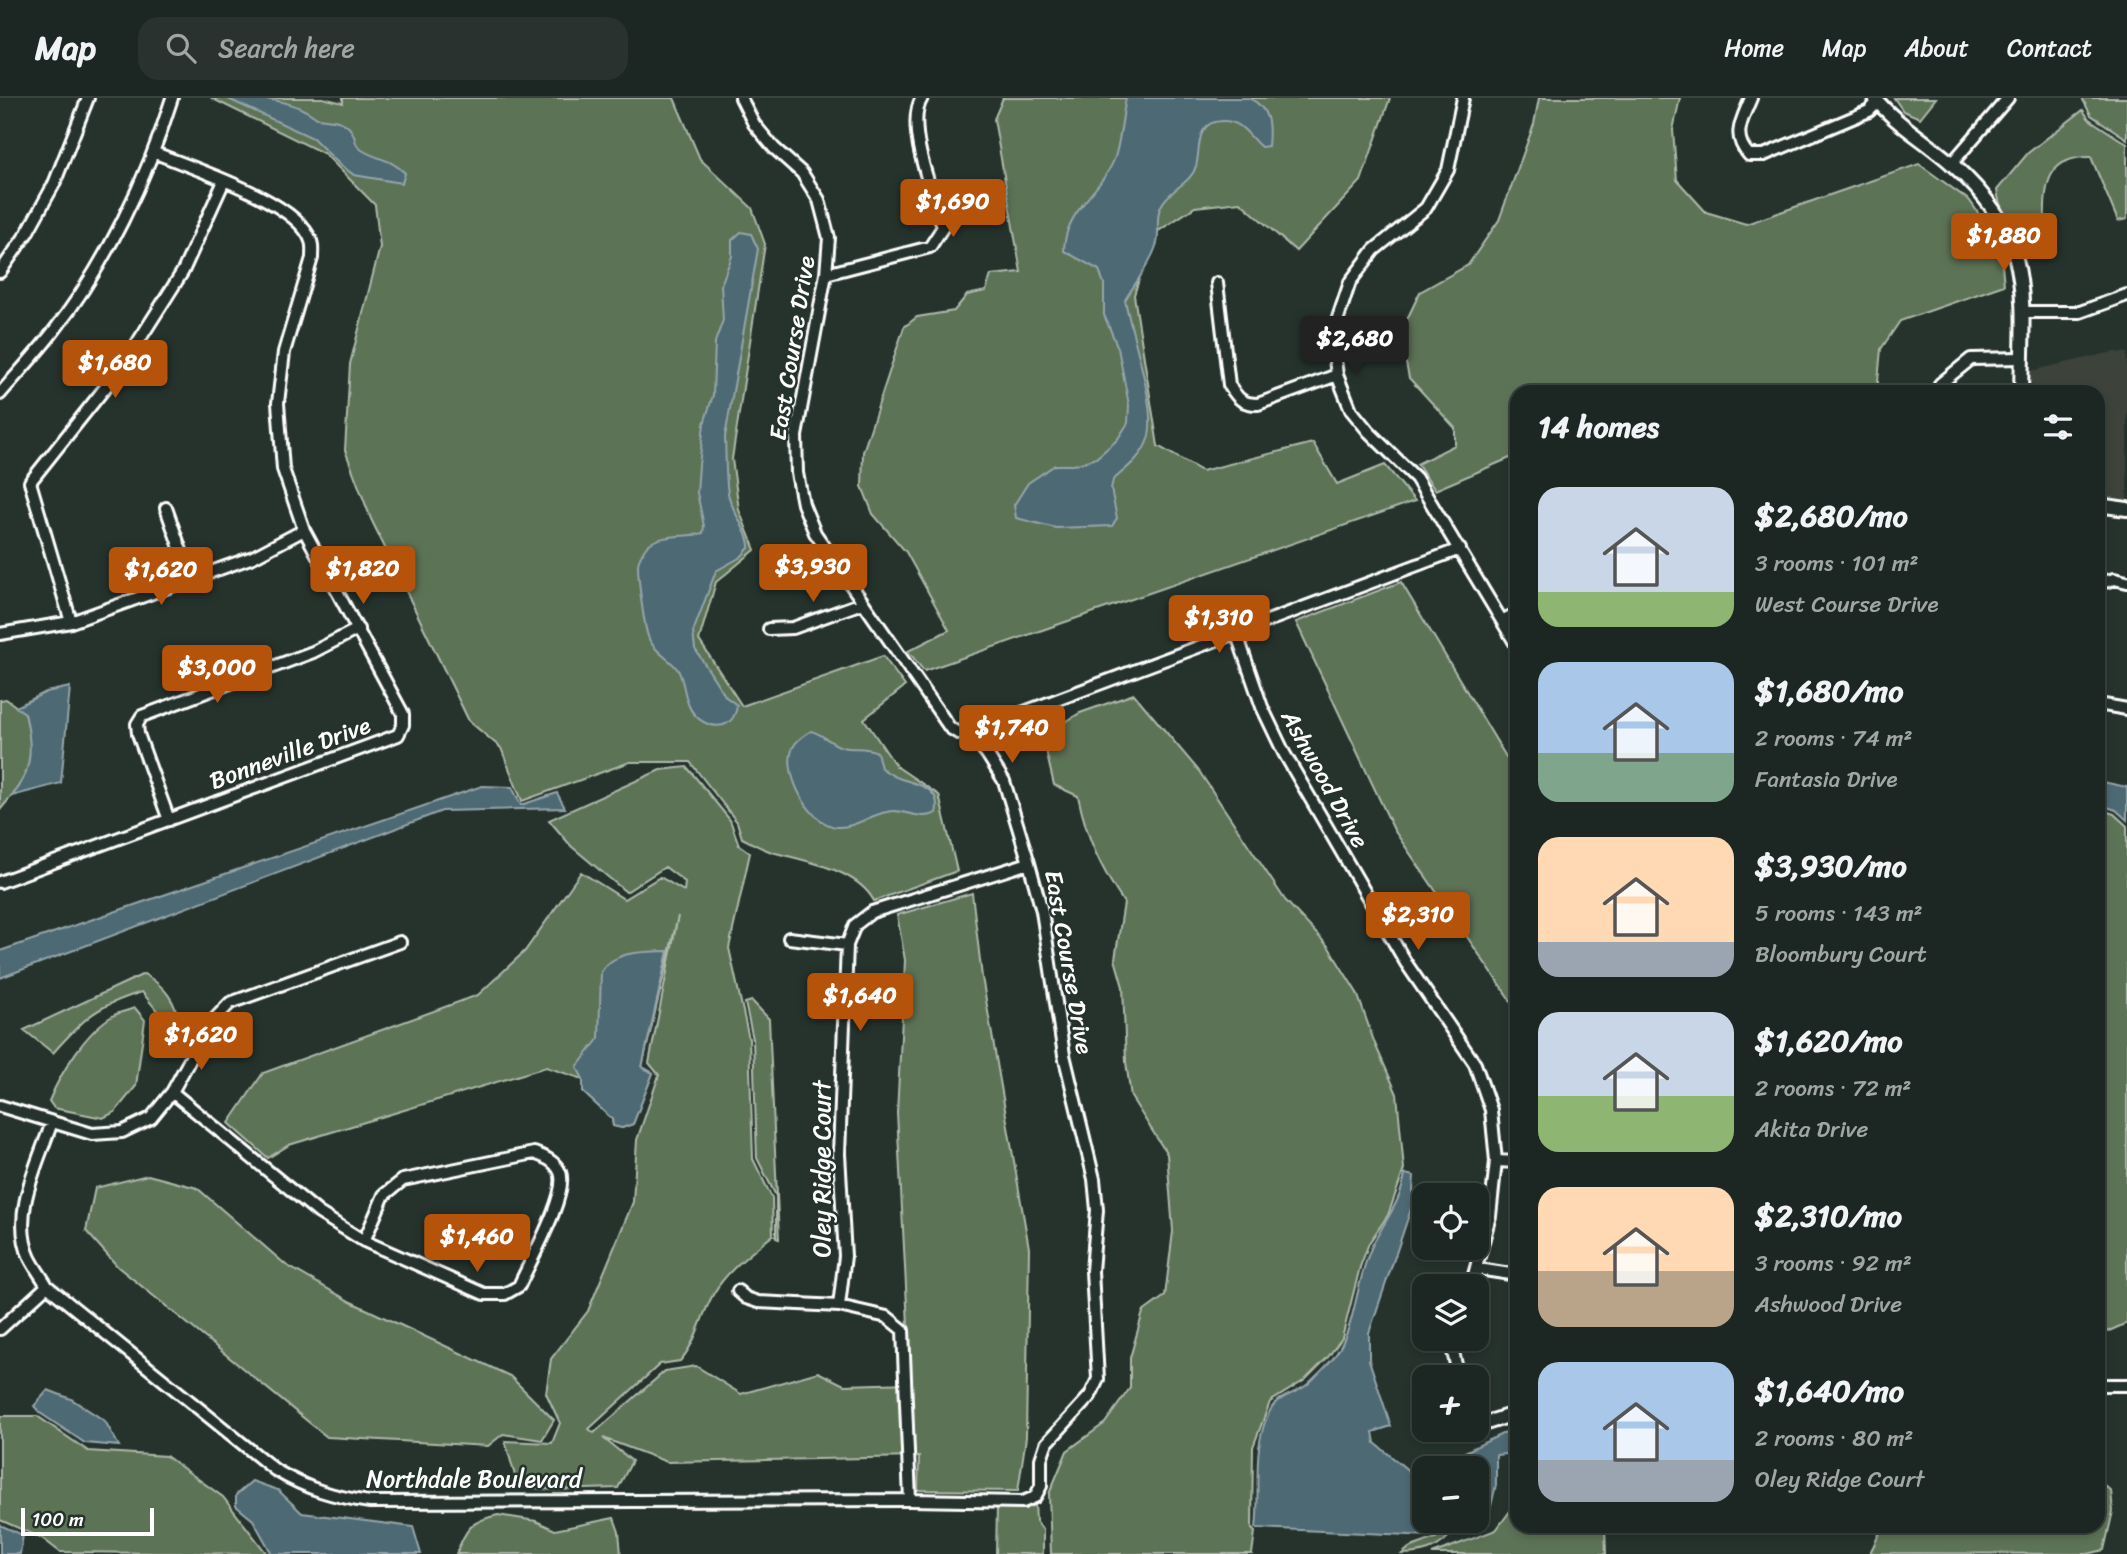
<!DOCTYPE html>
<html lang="en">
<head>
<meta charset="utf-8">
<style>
  :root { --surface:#1c2622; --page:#29322f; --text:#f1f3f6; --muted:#a0a5a5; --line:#3a4340; --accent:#b45309 }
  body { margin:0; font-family:Sriracha,sans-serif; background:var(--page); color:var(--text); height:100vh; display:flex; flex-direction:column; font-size:26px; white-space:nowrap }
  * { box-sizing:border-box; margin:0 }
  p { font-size:23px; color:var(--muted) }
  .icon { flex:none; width:38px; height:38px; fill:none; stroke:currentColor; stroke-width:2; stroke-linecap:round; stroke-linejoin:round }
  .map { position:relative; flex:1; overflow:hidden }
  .panel { position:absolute; left:1510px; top:287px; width:595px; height:1148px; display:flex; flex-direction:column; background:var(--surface); border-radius:21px; box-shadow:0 4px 10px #0003,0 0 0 2px var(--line) }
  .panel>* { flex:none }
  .tools { position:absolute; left:1412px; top:1085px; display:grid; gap:14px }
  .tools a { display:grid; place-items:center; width:77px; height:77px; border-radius:14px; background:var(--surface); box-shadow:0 4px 10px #0003,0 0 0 2px var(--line); font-size:35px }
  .scale { position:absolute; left:21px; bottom:18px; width:133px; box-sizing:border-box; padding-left:7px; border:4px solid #fff; border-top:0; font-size:19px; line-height:24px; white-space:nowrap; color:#fff; -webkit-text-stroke:5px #26332d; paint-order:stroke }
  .price { position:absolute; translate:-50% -60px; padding:0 16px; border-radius:7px; background:var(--accent); color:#fff; font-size:23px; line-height:46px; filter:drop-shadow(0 2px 4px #0008) }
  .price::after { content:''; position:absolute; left:50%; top:42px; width:21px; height:16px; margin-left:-10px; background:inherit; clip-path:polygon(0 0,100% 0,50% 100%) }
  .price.selected { background:#222; color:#fff }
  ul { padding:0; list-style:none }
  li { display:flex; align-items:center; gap:21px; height:175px; padding:0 28px }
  li span { display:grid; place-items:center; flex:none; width:196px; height:140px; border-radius:21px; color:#555 }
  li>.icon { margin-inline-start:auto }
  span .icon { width:84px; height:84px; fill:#fffc; stroke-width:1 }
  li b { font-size:30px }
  h2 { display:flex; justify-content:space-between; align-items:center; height:84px; padding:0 28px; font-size:30px }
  header { display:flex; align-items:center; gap:42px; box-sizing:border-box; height:98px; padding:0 35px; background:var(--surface); border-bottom:2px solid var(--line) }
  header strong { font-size:33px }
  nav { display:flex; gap:38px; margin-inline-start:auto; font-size:24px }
  .search { width:490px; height:63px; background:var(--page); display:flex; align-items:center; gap:18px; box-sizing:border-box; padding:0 24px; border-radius:21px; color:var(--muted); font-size:26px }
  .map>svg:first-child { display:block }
  .built { fill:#3c433a }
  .green { fill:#5d7357; stroke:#aeb9ab; stroke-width:2 }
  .water { fill:#4e6973; stroke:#95a5ab; stroke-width:2 }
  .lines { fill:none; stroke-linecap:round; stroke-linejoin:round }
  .minor-casing { stroke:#fff; stroke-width:16 }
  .tertiary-casing { stroke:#fff; stroke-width:18 }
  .minor { stroke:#26332d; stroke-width:10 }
  .tertiary { stroke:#26332d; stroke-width:12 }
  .labels { text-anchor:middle; stroke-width:5; stroke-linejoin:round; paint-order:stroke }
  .street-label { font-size:24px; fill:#fff; stroke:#26332d }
</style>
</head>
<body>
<header>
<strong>Map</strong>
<div class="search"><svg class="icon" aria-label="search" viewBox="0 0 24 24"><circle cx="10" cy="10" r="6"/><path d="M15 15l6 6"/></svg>Search here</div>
<nav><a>Home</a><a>Map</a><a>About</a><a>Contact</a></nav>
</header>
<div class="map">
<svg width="2127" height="1456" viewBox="0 0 2127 1456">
  <rect width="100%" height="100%" fill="#26332d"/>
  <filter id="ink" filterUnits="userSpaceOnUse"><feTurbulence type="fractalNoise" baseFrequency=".0143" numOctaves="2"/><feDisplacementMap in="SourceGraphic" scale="14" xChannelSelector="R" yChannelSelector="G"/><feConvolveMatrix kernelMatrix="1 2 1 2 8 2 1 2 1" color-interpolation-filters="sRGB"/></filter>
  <g filter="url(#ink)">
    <path class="built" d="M2113,254L2127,255V406L2098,402V294H2026V274Z"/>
    <path class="green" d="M211,0H323L343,5V0H674L700,61L752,110L765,146L732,361L739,412L755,452L716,484L699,542L742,608L883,558L905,588L864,621L896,668L939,697L957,773L874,803C857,771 805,763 772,754C762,751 752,745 742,740L737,724L690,664H630L522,703L501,650L469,623L371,421L345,352L350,266L380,149L375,107L325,56Z
      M1003,0H1390L1361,83L1296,153L1240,104L1195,109L1154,136L1134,197L1158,348L1202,373L1313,345L1337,386L1385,367L1415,403L924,573L908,553L949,532L906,454L873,416L862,388L863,354L904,229L917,219L954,213L967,197L986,193L991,177L1021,174L994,21Z
      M1539,0H1680L1673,32L1677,82L1706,114L1746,126L1919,66L1970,103L2000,147L2004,187L1900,223L1881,251L1877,294H1726L1723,291L1712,294H1517V357L1435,392L1417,366L1455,347V330L1409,280L1400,236L1420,194L1468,167L1499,122L1534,26Z
      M1894,0H1936L1920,20L1903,13Z
      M2082,0H2127V41L2091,17Z
      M2083,12L2089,21L2127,46V121L2118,123L2091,59C2050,58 2044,84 2045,119L2028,128C2006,122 2000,115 1997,92L2028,55Z
      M1401,484L1517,677V912L1394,732L1296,524Z
      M1134,596L1199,673L1285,802L1328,848L1357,895L1375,946L1397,996L1404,1071L1399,1086L1388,1117L1369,1145L1360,1169L1342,1240L1328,1259L1305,1282L1270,1304L1253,1349L1252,1431L1255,1434L1252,1456H1051L1049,1396L1067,1353L1105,1325L1130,1290V1260L1143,1214L1165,1198L1173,1133L1167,1056L1131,999L1126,964L1123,889L1115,861L1124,805C1100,769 1087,741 1078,698L1054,687L1047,657L1046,636L1080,615Z
      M6,601L25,615C36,661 31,676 0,712V602Z
      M687,669L730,722L739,747L750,755L729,850L749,941L753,1061L772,1100L773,1137C753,1154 727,1172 714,1195C701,1217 697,1244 680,1263L660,1266L589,1331L594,1335L665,1273L696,1268L741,1296L818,1274L844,1287L911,1285L897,1015L905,862L897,817L972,795L982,879L1029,1150L1026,1339L1018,1393L918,1392L919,1359L667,1364L603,1340L632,1363L618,1390L552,1392L518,1388L505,1343L552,1345L560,1325L546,1295L551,1261L588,1213L633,1104L637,1042L659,977L649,965L678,818L642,969L653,975L633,1026L622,1030L613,1028L612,1021L583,994V981L546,969L289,1047L268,1060L229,1025L263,975L478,897L525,853L581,774L624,801L660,779L684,793L685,784L665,769L626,794L571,748L549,722L660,672Z
      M2098,711L2114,716L2127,728V1225L2098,1238Z
      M144,876C165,888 176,903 180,928L166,924L142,894C96,908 84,920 53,955L24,932Z
      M752,903L769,921L779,1141L776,1140V1098L757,1060L753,941L745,905Z
      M135,910L145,922L136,988L115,1014L103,1020L54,1010L49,1003C61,974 86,933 114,917C120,914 129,912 135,910Z
      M148,1077L197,1090L286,1167L351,1204L510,1278L554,1322L542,1342L503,1336L488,1348L327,1339L118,1169L86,1133L95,1090Z
      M0,1318H37L88,1353L166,1358L223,1399L267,1456L60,1454L42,1440L0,1422Z
      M2098,1382L2111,1393L2113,1413L2104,1452L2088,1456L1870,1455L1883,1428H2098Z
      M1517,1397V1428H1605L1606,1456H1432L1496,1432L1513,1409Z
      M1035,1405L1036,1423L1043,1432V1456H996L997,1408H1030Z
      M498,1417L536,1423L555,1432L614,1420L619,1434L621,1456H456C467,1430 470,1423 498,1417Z
      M1449,1423H1462C1445,1446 1432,1456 1402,1456L1409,1450L1436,1440Z"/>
    <path class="water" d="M226,0C262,0 291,0 317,20C333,22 348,21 354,38C356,45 356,48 362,52C378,62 390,60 405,75L402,85L354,77L339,66L313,40Z
      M1126,0H1249C1270,10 1270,27 1268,48L1261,49C1248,38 1243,23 1223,23C1194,23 1201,52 1196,68C1191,86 1169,91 1161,108C1155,118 1160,133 1157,145C1151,165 1136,184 1125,202C1131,235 1158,312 1148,341C1142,359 1127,370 1113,382L1111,391L1117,420L1112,428L1056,430L1016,420L1014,407L1028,385L1055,367H1074L1096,360L1117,342L1128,325L1129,307L1118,250L1104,217V186L1099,172L1064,153C1064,112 1103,93 1115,59C1121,40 1122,19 1126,0Z
      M741,134L751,136L758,151L725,339C726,357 725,377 728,395C731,413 750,435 749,450L741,459L716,473L693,534L695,551L726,599L737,607C734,638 699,631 689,608C684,597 684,583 678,572C670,560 655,555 649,541C644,530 638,480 638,467C638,462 644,452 647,448C660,435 687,440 703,435L704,428L697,395L699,367L704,326L713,297L715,244L723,222L721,187L732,158V142Z
      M70,589L61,685L12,698C34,673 32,645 25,615L16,609L46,594Z
      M811,633C823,636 831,646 842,649C855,652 864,648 877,654L881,670C886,673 891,677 896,679C913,686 943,688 936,715C922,723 908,713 894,713C874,713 858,730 837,729C810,727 783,676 792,652C795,643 803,638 811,633Z
      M2098,683L2127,689V722L2116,712L2098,706Z
      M482,688L512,689L521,707L557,695L565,710L442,713L0,880V853Z
      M668,853L642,969L653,975L633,1026L622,1030L613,1028L612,1021L583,994V981L577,969L599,940L601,874C614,852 645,854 668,853Z
      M1405,1076L1414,1078L1412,1108L1369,1235V1262L1391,1328L1373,1334L1375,1345L1415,1378L1424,1374V1423H1472L1430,1438L1256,1430C1261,1389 1250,1347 1272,1309C1279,1298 1298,1295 1308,1286C1316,1278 1327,1268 1334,1259C1357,1228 1355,1184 1372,1148C1384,1124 1401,1104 1405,1076Z
      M48,1292L71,1301L105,1323L119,1348L85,1345L40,1315L34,1308Z
      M1517,1334V1355L1496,1357V1387L1489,1416L1477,1421V1370H1432L1502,1336Z
      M252,1383L278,1392L302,1415L413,1429L421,1456H272L253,1422L236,1408V1397Z
      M0,1427L23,1437L20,1456H0Z"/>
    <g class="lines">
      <defs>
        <path id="minor" d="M1463,0L1448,72L1426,110L1374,152L1350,184L1335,229L1334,254L1337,277L1351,312L1369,334L1416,380L1517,548
          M1751,0C1742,22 1731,38 1749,57H1764L1869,13L1878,4
          M1952,65L2008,0
          M0,174L27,135L54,86L88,0
          M826,176L930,149L943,129C934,98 904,28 922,0
          M1217,185L1229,287C1238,301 1242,306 1258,306L1337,277
          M2022,214H2080L2127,197
          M1940,294V286L1971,261L2022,260
          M0,296C18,275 36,256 53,234C105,168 147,81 172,0
          M166,410L191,481
          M2098,486L2114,481L2127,484
          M1502,523L1517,515
          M71,524L30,384L124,266L183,173L224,83
          M769,531L793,530L862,505
          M1236,534L1262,609L1284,655L1406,865L1475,966L1491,1012L1496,1063L1490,1118L1471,1188
          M0,536L71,524L253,459L304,432
          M2098,606L2127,611
          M968,635L1460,451
          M169,722L138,636L137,626L142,618L313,554L358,531
          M0,784L398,637L403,627V616L304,432L283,371L278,305L284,254L312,160C312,154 313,148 311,143C298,103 191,70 153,54
          M789,840L847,847
          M172,994L319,1115L364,1143L484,1196H505L519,1188C529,1165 569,1096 560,1074C555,1063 545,1059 534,1055L403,1082L384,1097L364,1143
          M0,1008L92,1036L122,1034L151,1020L172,994L209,927L230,905L400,844
          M52,1024C38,1065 10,1117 30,1160C35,1170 42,1179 47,1188L275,1372C307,1391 334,1399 370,1404L910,1402L1023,1404L1035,1399L1041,1388V1361L1046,1346L1090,1298L1098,1281L1092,1173L1097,1112L1094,1081L1064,957L1042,813L1029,765L1004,683L987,656L968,635H958L950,630L815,435L803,406L797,375L796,338L826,176L829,140L819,102L802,75L774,50L754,26L741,0
          M1496,1063L1517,1064
          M1478,1171L1517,1177
          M738,1193L746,1200L758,1204L839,1208L887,1219L903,1232L910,1402
          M839,1208L845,1158L839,1056L847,847L855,827L872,814L1029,765
          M0,1231L47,1188
          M1454,1241L1453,1254L1459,1279
          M2098,1287H2127"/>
        <path id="tertiary" d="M1875,0C1893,24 1929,45 1952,66C2034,139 2023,193 2021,294
          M2098,407L2127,411
          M1477,1328L1517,1315"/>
      </defs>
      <use href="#minor" class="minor-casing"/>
      <use href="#tertiary" class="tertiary-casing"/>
      <use href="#minor" class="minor"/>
      <use href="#tertiary" class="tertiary"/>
    </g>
  </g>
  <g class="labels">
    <g class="street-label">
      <text transform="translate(792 250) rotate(-81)" y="8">East Course Drive</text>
      <text transform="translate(290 655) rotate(-20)" y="8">Bonneville Drive</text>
      <text transform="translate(1325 681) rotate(61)" y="8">Ashwood Drive</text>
      <text transform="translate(1069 864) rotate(80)" y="8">East Course Drive</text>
      <text transform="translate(822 1071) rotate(-90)" y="8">Oley Ridge Court</text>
      <text x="474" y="1389">Northdale Boulevard</text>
    </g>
  </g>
</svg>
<div class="tools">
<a><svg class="icon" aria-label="locate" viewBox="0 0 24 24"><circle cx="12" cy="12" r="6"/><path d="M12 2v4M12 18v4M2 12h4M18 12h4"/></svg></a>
<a><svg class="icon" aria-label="layers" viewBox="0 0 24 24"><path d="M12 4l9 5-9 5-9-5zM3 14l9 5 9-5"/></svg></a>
<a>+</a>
<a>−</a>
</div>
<div class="scale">100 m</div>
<b class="price" style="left:953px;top:141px">$1,690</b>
<b class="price" style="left:2004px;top:175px">$1,880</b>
<b class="price selected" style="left:1355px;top:278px">$2,680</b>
<b class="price" style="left:115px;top:302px">$1,680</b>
<b class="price" style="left:813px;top:506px">$3,930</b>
<b class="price" style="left:363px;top:508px">$1,820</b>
<b class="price" style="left:161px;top:509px">$1,620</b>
<b class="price" style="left:1219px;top:557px">$1,310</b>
<b class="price" style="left:217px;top:607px">$3,000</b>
<b class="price" style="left:1012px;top:667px">$1,740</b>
<b class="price" style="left:1418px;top:854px">$2,310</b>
<b class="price" style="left:860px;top:935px">$1,640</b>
<b class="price" style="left:201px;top:974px">$1,620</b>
<b class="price" style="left:477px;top:1176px">$1,460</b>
<section class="panel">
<h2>14 homes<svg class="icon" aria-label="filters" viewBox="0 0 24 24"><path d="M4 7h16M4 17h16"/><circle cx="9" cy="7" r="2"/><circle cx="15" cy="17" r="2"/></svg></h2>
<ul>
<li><span style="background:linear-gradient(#c9d6e8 75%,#8fb573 0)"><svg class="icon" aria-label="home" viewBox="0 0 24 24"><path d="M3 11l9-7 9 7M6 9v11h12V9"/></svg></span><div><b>$2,680/mo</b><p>3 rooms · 101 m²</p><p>West Course Drive</p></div></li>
<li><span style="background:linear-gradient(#a9c7e8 65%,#7fa58c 0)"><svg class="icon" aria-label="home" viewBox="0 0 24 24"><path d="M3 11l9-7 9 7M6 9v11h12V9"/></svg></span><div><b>$1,680/mo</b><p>2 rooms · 74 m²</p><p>Fantasia Drive</p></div></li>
<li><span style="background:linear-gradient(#ffd9b3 75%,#9aa5b1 0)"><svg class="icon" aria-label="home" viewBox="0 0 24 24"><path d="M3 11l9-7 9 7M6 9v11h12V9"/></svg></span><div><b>$3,930/mo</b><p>5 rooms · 143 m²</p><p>Bloombury Court</p></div></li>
<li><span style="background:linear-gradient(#c9d6e8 60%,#8fb573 0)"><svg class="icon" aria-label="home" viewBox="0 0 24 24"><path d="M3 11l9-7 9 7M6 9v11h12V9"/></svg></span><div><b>$1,620/mo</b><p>2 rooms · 72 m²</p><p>Akita Drive</p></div></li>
<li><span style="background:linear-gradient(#ffd9b3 60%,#b9a48a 0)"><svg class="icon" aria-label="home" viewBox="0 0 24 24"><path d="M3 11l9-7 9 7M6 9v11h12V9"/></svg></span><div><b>$2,310/mo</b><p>3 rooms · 92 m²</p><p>Ashwood Drive</p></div></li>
<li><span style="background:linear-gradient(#a9c7e8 70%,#9aa5b1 0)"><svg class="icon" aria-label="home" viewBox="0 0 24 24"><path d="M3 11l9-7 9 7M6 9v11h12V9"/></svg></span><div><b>$1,640/mo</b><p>2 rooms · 80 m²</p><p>Oley Ridge Court</p></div></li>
</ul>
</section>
</div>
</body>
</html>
